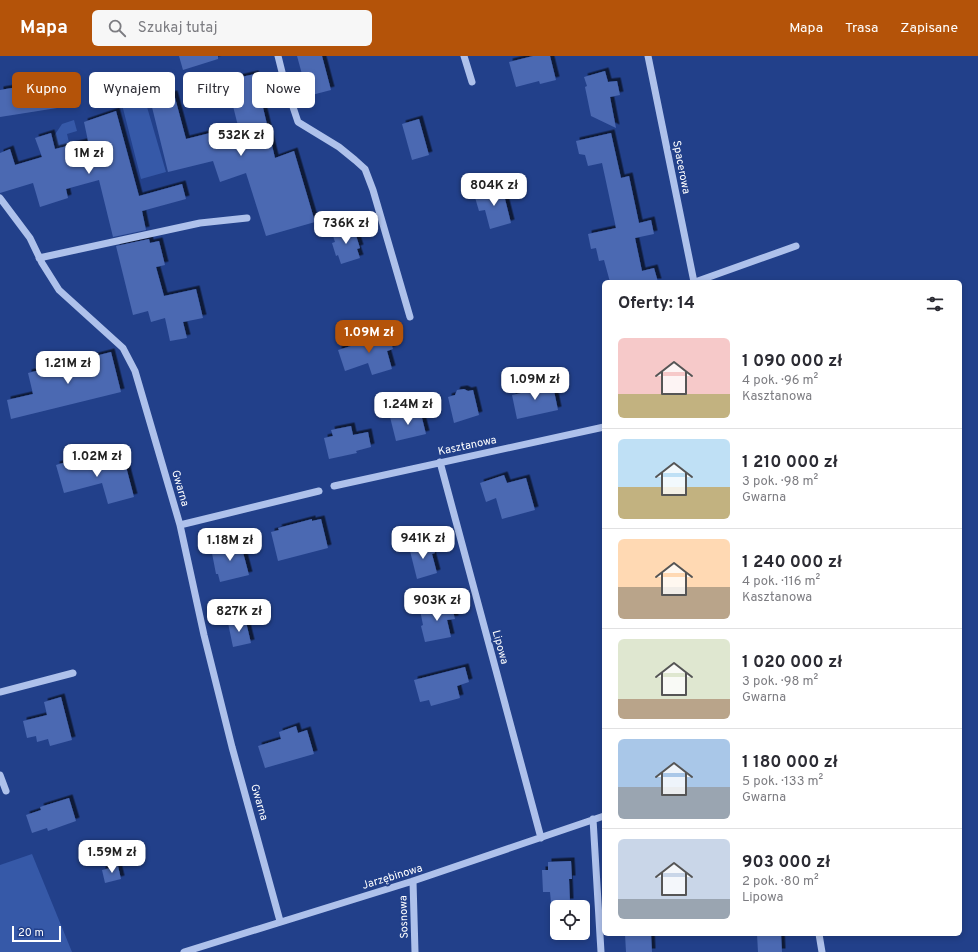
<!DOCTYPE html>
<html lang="pl">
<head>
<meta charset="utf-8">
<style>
  :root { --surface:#fff; --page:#f7f7f7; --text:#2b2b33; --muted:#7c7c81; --line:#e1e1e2; --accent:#b45309 }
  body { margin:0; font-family:Overpass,sans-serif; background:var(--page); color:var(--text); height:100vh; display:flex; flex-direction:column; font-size:15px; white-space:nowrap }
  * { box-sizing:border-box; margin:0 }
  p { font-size:13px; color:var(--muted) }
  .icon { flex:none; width:22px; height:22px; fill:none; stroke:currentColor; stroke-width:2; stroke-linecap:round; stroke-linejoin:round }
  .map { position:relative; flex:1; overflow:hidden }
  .details { position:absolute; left:602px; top:224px; width:360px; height:656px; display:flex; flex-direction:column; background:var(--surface); border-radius:6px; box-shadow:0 2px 6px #0003 }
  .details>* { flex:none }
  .banner { position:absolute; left:12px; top:16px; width:380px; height:36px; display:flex; gap:8px }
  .tools { position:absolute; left:550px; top:844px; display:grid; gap:8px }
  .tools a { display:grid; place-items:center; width:40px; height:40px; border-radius:6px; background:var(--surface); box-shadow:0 2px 6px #0003; font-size:20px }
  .scale { position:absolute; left:12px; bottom:10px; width:49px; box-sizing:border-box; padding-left:4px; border:2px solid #fff; border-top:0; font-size:11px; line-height:14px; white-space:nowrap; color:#fff; -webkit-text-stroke:3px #22408a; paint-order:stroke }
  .price { position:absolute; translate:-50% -34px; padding:0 9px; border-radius:8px; background:#fff; color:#222; font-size:13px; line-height:26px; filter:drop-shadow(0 1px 2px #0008) }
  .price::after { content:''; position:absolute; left:50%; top:24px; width:12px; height:9px; margin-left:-6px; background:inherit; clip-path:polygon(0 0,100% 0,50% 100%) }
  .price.selected { background:var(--accent); color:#fff }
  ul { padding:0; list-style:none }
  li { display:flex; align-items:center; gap:12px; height:100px; padding:0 16px }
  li+li { border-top:1px solid var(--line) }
  li span { display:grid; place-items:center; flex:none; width:112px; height:80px; border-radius:6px; color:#555 }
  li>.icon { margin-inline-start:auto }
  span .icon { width:48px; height:48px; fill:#fffc; stroke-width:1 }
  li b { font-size:17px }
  h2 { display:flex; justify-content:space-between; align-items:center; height:48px; padding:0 16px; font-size:17px }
  .pill { padding:0 14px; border-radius:6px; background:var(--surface); box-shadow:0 2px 6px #0003; font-size:14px; line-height:36px }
  .pill.selected { background:var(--accent); color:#fff }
  header { display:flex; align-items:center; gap:24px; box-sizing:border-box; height:56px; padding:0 20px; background:var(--accent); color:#fff }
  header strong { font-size:19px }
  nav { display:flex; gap:22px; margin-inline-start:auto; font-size:14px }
  .search { width:280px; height:36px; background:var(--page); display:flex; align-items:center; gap:10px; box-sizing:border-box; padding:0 14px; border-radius:6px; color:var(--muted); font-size:15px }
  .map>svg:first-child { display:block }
  .green { fill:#3659a8 }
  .building { fill:#4b69b2; filter:url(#shadow) }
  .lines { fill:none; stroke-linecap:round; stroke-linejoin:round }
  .minor { stroke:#aec1eb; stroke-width:7 }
  .labels { text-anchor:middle; stroke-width:4; stroke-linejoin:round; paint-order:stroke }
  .street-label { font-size:11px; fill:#fff; stroke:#22408a }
</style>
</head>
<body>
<header>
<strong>Mapa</strong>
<div class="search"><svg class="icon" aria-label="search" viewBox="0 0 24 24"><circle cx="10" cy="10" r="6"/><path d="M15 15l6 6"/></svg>Szukaj tutaj</div>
<nav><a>Mapa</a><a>Trasa</a><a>Zapisane</a></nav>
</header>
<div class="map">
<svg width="978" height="896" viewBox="0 0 978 896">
  <defs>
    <filter id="shadow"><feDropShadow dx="3.5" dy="-3.5" stdDeviation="0" flood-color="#0009"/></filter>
  </defs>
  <rect width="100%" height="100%" fill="#22408a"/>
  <path class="green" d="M138,20L166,116L141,123L116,25Z
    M74,64L77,75L67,78L79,129L67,132L54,80L62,68Z
    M32,798L72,896H0V809Z"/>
  <path class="building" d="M179,0H218V3L183,14Z
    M297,0H322L331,34L308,40Z
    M533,0H550L556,24L540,28L539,25L516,31L509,6Z
    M605,15L608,26L617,25L620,39L610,41L616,72L591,60L585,31L587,30L584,21Z
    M255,18L275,102L294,95L315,166L266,180L246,117L220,126L213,105L168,116L150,43L174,38L186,83L238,70L233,50L239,49L232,23Z
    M53,25L57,52L0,61V34Z
    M116,55L139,140L182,128L186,143L142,155L146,174L113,181L99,124L66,133L68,142L40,151L33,127L0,137V97L10,93L15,109L42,101L35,82L51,77L55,93L88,85L84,66Z
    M419,63L429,99L412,104L402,68Z
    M611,77L621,122L629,120L639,167L651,164L654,178L635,182L642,215L654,212L658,226H610L604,204L599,205L596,192L591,193L588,178L616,172L602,107L588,110L585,99L579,98L576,85Z
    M502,131L511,167L490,173L485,154L479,155L474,138Z
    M353,170L360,192L357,193L360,202L341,208L338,199L336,200L332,187L335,186L332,177Z
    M149,183L150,187L159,185L165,209L156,211L164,240L196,233L203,262L183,266L187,282L170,285L165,262L151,266L148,255L133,259L116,190Z
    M388,276L393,293L387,295L392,313L372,319L368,307L345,315L338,294L367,285V283Z
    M111,296L121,336L11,363L7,344L33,338L28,317Z
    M540,328L541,333L553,330L558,354L517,363L512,339L521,337L520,332Z
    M464,333L468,335L473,334L479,359L454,367L448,341L455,339L457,334Z
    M420,354L426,378L396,385L390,361Z
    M351,370L353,379L368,376L371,391L356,395L357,397L329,403L324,382L333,380L331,374Z
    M86,400L89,412L124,403L134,441L108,448L102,427L64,437L56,409Z
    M504,419L507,427L526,422L535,454L502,463L496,442L486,446L480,427Z
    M312,463V465L321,463L328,492L278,505L271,476L279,474L278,472Z
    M240,485L249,519L220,526L218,518H216L211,492Z
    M432,485L435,497L432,498L437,517L417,523L409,491Z
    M451,547L455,563L447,564L451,581L425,586L421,570L423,569L420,554Z
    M245,562L251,587L233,591L228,567Z
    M465,611L469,626L457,630L460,642L431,650L429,644L420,646L414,624Z
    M61,641L72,684L50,690L48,683L37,686L36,680L27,682L23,665L47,659L44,646Z
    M296,670L298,677L307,674L314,698L265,712L258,690L281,683L279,676Z
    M69,742L76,765L48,775L47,772L32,777L26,759L41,754L40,751Z
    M571,805L572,823H569L570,846L551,847L550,836H543L542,814H548V806Z
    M118,810L121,823L105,827L102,814Z
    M625,878H651L652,896H626Z
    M757,878H781L782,896H758Z"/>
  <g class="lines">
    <path class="minor" d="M278,0L284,24L298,66L339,91L355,104L365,113L373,134L410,261
      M464,0L472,26
      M648,0L694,226
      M0,142L30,182L42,207L59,234L123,292L135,315L180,469L204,579L232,691L280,865
      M39,202L200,167L247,162
      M695,226L796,190
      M440,406L541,782
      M334,430L604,371
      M180,469L319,435
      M0,636L73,617
      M0,719L6,735
      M593,763L601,896
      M413,825L415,896
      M819,878L822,896
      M184,896L413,825L604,760"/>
  </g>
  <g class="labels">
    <g class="street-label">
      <text transform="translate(682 111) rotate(79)" y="4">Spacerowa</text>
      <text transform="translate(467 389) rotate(-12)" y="4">Kasztanowa</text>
      <text transform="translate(181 432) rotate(74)" y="4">Gwarna</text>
      <text transform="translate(501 591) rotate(75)" y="4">Lipowa</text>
      <text transform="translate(260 746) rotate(74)" y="4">Gwarna</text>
      <text transform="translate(392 820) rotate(-17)" y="4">Jarzębinowa</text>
      <text transform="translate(403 861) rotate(-92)" y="4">Sosnowa</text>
    </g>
  </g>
</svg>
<div class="tools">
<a><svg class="icon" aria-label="locate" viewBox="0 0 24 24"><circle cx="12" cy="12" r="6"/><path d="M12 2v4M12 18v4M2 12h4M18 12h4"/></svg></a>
</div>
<div class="scale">20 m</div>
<b class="price" style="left:241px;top:101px">532K zł</b>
<b class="price" style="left:89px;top:119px">1M zł</b>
<b class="price" style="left:494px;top:151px">804K zł</b>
<b class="price" style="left:346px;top:189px">736K zł</b>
<b class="price selected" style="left:369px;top:298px">1.09M zł</b>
<b class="price" style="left:68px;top:329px">1.21M zł</b>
<b class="price" style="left:535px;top:345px">1.09M zł</b>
<b class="price" style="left:408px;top:370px">1.24M zł</b>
<b class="price" style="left:97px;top:422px">1.02M zł</b>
<b class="price" style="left:423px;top:504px">941K zł</b>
<b class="price" style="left:230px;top:506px">1.18M zł</b>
<b class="price" style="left:437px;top:566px">903K zł</b>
<b class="price" style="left:239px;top:577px">827K zł</b>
<b class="price" style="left:112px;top:818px">1.59M zł</b>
<div class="banner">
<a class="pill selected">Kupno</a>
<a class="pill">Wynajem</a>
<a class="pill">Filtry</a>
<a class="pill">Nowe</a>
</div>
<section class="details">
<h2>Oferty: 14<svg class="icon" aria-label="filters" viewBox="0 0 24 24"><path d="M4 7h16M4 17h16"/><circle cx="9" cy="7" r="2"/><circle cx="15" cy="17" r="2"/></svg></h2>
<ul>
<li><span style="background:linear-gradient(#f6c9c9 70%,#c2b280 0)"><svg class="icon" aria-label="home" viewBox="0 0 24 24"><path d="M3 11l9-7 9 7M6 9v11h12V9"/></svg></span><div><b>1 090 000 zł</b><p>4 pok. · 96 m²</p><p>Kasztanowa</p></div></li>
<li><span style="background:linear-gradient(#bfe0f5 60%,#c2b280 0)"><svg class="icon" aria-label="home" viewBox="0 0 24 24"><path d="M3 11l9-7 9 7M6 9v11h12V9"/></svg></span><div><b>1 210 000 zł</b><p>3 pok. · 98 m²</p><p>Gwarna</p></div></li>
<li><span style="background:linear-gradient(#ffd9b3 60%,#b9a48a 0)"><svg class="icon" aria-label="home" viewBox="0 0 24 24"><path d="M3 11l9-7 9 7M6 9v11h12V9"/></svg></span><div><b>1 240 000 zł</b><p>4 pok. · 116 m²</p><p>Kasztanowa</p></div></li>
<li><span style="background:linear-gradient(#dfe7d0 75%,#b9a48a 0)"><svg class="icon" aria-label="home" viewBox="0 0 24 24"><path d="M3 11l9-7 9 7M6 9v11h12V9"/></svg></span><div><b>1 020 000 zł</b><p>3 pok. · 98 m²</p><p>Gwarna</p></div></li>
<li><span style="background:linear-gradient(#a9c7e8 60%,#9aa5b1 0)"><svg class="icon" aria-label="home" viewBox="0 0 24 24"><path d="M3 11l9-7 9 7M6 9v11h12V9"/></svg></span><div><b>1 180 000 zł</b><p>5 pok. · 133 m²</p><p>Gwarna</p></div></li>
<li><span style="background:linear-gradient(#c9d6e8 75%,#9aa5b1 0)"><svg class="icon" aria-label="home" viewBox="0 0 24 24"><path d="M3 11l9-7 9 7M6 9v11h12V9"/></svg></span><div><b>903 000 zł</b><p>2 pok. · 80 m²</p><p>Lipowa</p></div></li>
</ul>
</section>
</div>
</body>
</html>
